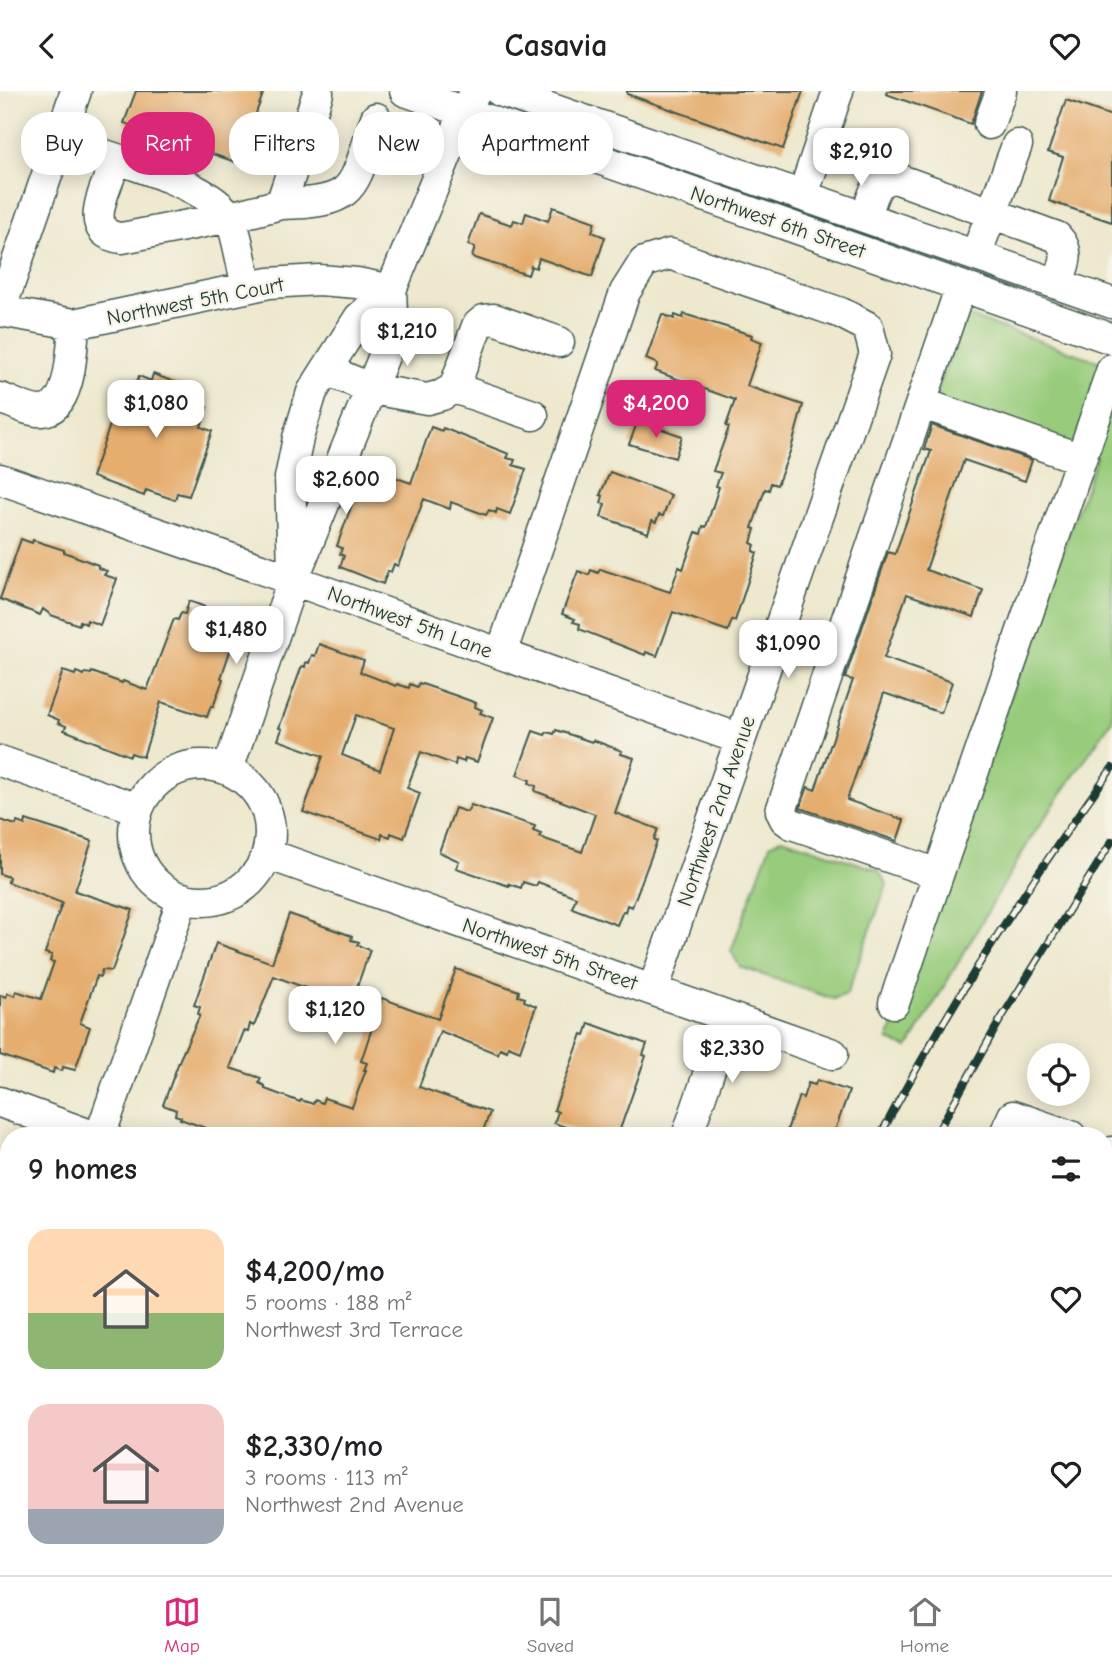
<!DOCTYPE html>
<html lang="en">
<head>
<meta charset="utf-8">
<style>
  :root { --surface:#fff; --page:#f6f6f6; --text:#202124; --muted:#757577; --line:#e0e0e0; --accent:#db2777 }
  body { margin:0; font-family:"Comic Neue",sans-serif; background:var(--page); color:var(--text); height:100vh; display:flex; flex-direction:column; font-size:26px; white-space:nowrap }
  * { box-sizing:border-box; margin:0 }
  p { font-size:23px; color:var(--muted) }
  .icon { flex:none; width:38px; height:38px; fill:none; stroke:currentColor; stroke-width:2; stroke-linecap:round; stroke-linejoin:round }
  .map { position:relative; flex:1; overflow:hidden }
  .sheet { position:absolute; left:0px; top:1036px; width:1113px; height:448px; display:flex; flex-direction:column; background:var(--surface); border-radius:28px 28px 0 0; box-shadow:0 4px 18px #0003 }
  .sheet>* { flex:none }
  .hud { position:absolute; left:21px; top:21px; width:700px; height:63px; display:flex; gap:14px }
  .fabs { position:absolute; left:1027px; top:952px; display:grid; gap:14px }
  .fabs a { display:grid; place-items:center; width:63px; height:63px; border-radius:50%; background:var(--surface); box-shadow:0 4px 18px #0003; font-size:35px }
  .price { position:absolute; translate:-50% -60px; padding:0 16px; border-radius:14px; background:#fff; color:#222; font-size:23px; line-height:46px; filter:drop-shadow(0 2px 4px #0008) }
  .price::after { content:''; position:absolute; left:50%; top:42px; width:21px; height:16px; margin-left:-10px; background:inherit; clip-path:polygon(0 0,100% 0,50% 100%) }
  .price.active { background:var(--accent); color:#fff }
  ul { padding:0; list-style:none }
  li { display:flex; align-items:center; gap:21px; height:175px; padding:0 28px }
  li span { display:grid; place-items:center; flex:none; width:196px; height:140px; border-radius:21px; color:#555 }
  li>.icon { margin-inline-start:auto }
  span .icon { width:84px; height:84px; fill:#fffc; stroke-width:1 }
  li b { font-size:30px }
  h2 { display:flex; justify-content:space-between; align-items:center; height:84px; padding:0 28px; font-size:30px }
  .chip { padding:0 24px; border-radius:28px; background:var(--surface); box-shadow:0 4px 18px #0003; font-size:24px; line-height:63px }
  .chip.active { background:var(--accent); color:#fff }
  header { display:flex; justify-content:space-between; align-items:center; height:91px; padding:0 28px; background:var(--surface); font-size:32px; font-weight:700 }
  .dock { display:flex; justify-content:space-around; align-items:center; height:98px; border-top:2px solid var(--line); background:var(--surface); font-size:19px; color:var(--muted) }
  .dock a { display:grid; justify-items:center; gap:4px }
  .dock .active { color:var(--accent) }
  .map>svg:first-child { display:block }
  .green { fill:#98cc7c; stroke:#5c8458; stroke-width:2 }
  .building { fill:#e5ad6e; fill-rule:evenodd }
  .lines { fill:none; stroke-linecap:round; stroke-linejoin:round }
  .minor-casing { stroke:#3e574b; stroke-width:33 }
  .minor { stroke:#fff; stroke-width:30 }
  .rail-casing { stroke:#1f3d34; stroke-width:8 }
  .rail { stroke:#f7f3e8; stroke-width:5; stroke-dasharray:16; stroke-linecap:butt }
  .labels { text-anchor:middle; stroke-width:5; stroke-linejoin:round; paint-order:stroke }
  .street-label { font-size:21px; fill:#1f3d34; stroke:#f7f3e8 }
</style>
</head>
<body>
<header><svg class="icon" aria-label="back" viewBox="0 0 24 24"><path d="M15 5l-7 7 7 7"/></svg>Casavia<svg class="icon" aria-label="heart" viewBox="0 0 24 24"><path d="M12 20l-8-8c-3-5 5-10 8-4 3-6 11-1 8 4z"/></svg></header>
<div class="map">
<svg width="1112" height="1484" viewBox="0 0 1112 1484">
  <rect width="100%" height="100%" fill="#f7f3e8"/>
  <filter id="ink" filterUnits="userSpaceOnUse"><feTurbulence type="fractalNoise" baseFrequency=".0143" numOctaves="2"/><feDisplacementMap in="SourceGraphic" scale="14" xChannelSelector="R" yChannelSelector="G"/><feConvolveMatrix kernelMatrix="1 2 1 2 8 2 1 2 1" color-interpolation-filters="sRGB"/></filter>
  <filter id="wash" filterUnits="userSpaceOnUse"><feTurbulence type="fractalNoise" baseFrequency=".00686" numOctaves="4" result="noise"/><feDisplacementMap in="SourceGraphic" scale="28" xChannelSelector="R" yChannelSelector="G"/><feGaussianBlur stdDeviation="1.57" result="paint"/><feColorMatrix in="noise" values="0 0 0 0 0 0 0 0 0 0 0 0 0 0 0 0 0 1.4 0 .05"/><feComposite in="paint" operator="in"/></filter>
  <g filter="url(#wash)">
    <rect width="100%" height="100%" fill="#ede8ce"/>
    <path class="green" d="M965,224L1112,275V629L1031,747L908,957L888,949L1097,364L934,309Z
      M782,747L878,779L887,793L847,903L833,908L740,876L731,860L770,754Z"/>
    <g id="blocks">
      <path class="building" d="M136,0H264L238,72L124,32Z
        M627,0H803L783,58L627,3Z
        M887,0H982L971,33L886,3Z
        M1066,9L1112,25V131L1049,110L1063,66L1048,61Z
        M553,116L595,131L592,141L605,146L592,186L539,167L536,177L531,175L528,184L472,166L475,156L468,154L479,123L512,134L514,129L523,132L526,122L548,130Z
        M662,223L674,228L675,224L683,227L684,223L752,244L751,247L762,251L747,295L803,314L791,358L777,394L771,392L769,399L765,398L752,437L755,438L751,452L755,454L753,460L757,462L735,530L732,529L728,540L673,521L657,565L646,561L645,564L579,538L580,533L573,531L575,528L562,523L578,480L589,484L591,479L598,482L600,478L670,501L679,476L683,478L696,441L701,443L703,435L706,436L719,396L716,395L721,382L713,380L729,336L726,335L735,309L655,280L658,273L646,268Z
        M153,283L201,301L196,312L207,316L201,336L212,340L189,405L177,402L175,409L146,399L144,405L92,386L111,331L114,332L121,311L129,314L139,285L151,290Z
        M638,330L682,345L675,367L629,353Z
        M932,334L1032,369L1025,390L964,369L926,479L983,499L974,526L907,503L884,567L952,591L941,622L884,602L847,709L904,729L897,750L800,717L808,696L815,699L853,589L845,587L888,461L895,463L931,360L924,358Z
        M431,336L442,340L443,337L509,363L507,367L515,369L513,374L526,378L510,423L497,418L496,422L489,419L486,424L451,411L450,418L424,408L398,475L394,473L391,481L388,480L383,493L340,476L344,465L340,463L342,457L337,455L361,388L364,389L368,377L411,392Z
        M610,381L671,404L663,425L659,424L656,431L652,430L648,442L601,426L605,413L601,412L603,405L600,404Z
        M21,448L32,452L33,449L64,459V461L98,474V477L107,480L104,484L117,488L100,534L87,529L86,533L80,530L79,534L51,524L43,518L40,524L0,508Z
        M189,510L233,526L229,538L232,540L230,547L234,548L221,587L223,588L213,616L211,615L207,626L161,611L143,666L131,662L130,665L64,639L66,635L58,632L59,629L47,624L63,580L75,584L76,581L84,584L85,582L91,583L92,581L122,592L123,590L147,599L174,528L178,529L181,522L185,523Z
        M319,553L364,569L360,581L396,595L397,593L409,597L410,593L417,596L419,592L457,605L476,612L475,616L482,619L480,622L493,627L477,671L465,667L464,671L456,668L455,674L421,661L407,697L420,702L404,747L391,742L390,746L382,743L381,748L303,721L323,665L278,649L282,638L279,637L302,575L305,576L306,571L309,572L312,564L315,565ZM356,624L394,637L380,679L342,664Z
        M556,639L592,651L593,649L622,660L621,663L634,667L615,722L658,738L654,748L657,750L632,816L627,814L625,821L623,820L617,834L572,817L576,806L538,791L536,795L523,791L521,797L509,793V795L456,777L459,770L439,761L455,717L467,721L471,714L535,735L533,740L541,743L539,746L582,761L595,723L535,700L536,695L529,692L530,689L517,684L533,640L545,644L547,641L554,643Z
        M0,729L16,734L17,731L25,734L26,729L92,750L75,800L133,819L112,880L102,879L100,886L97,885L80,932L90,936L75,979L63,976L62,980L54,977L53,982L0,964V904L6,906L8,902L15,905L16,900L41,908L54,871L50,870L52,864L45,862L62,812L8,791L9,786L0,783Z
        M289,823L352,845L351,849L359,851L357,854L370,859L354,904L342,900L340,904L334,901L332,907L274,885L254,935L250,933L248,941L244,940L230,977L261,987L259,992L265,995V998L300,1011L301,1009L313,1013L315,1009L322,1012L324,1007L352,1016L366,979H364L367,972L361,970L382,907L438,928L456,878L519,900L518,905L525,907L524,910L536,915L520,960L508,955L507,960L500,957L498,963L440,940L419,996L490,1021L481,1045H228L180,1028L181,1026L175,1024L176,1019L163,1014L180,968L200,924L198,923L200,916L194,914L216,852L272,872Z
        M589,932L647,953L643,964L646,965L636,993L619,1041L615,1040L613,1045H591L554,1032L558,1021L554,1019L582,943L585,944Z
        M817,989L849,1000L833,1045H785L799,1005L803,1007L808,992L815,994Z"/>
    </g>
  </g>
  <g filter="url(#ink)">
    <use href="#blocks" fill-opacity="0" stroke="#3e574b" stroke-width="2"/>
    <g class="lines">
      <defs>
        <path id="minor" d="M405,0L1112,248
          M500,0L1112,212
          M989,33L1001,0
          M58,49C101,64 202,89 228,124C236,135 243,181 247,196
          M116,69C108,94 78,143 122,147L230,126L281,113L318,2
          M803,104L838,0
          M281,113C361,112 352,95 376,27
          M866,126C872,109 874,87 895,87L1057,146C1072,162 1064,175 1057,193
          M976,164L1017,54
          M0,220L74,233L269,192L319,189L357,192L391,199
          M0,220L76,0
          M327,279L372,298L427,308L442,304L454,297L533,324
          M454,297L477,235L484,229L494,228L559,251
          M0,307C12,311 29,321 42,320C72,318 72,255 74,233
          M921,312L1081,368
          M0,388L293,489L740,648
          M293,476L290,387L298,347L312,301L359,227L391,199
          M501,563L625,201L644,171L670,163L841,222L868,236L875,263L653,899
          M0,670L138,718
          M134 742a68 68 0 1 1 136 0a68 68 0 1 1-136 0Z
          M228,678L293,489L393,243L391,199L456,41L475,0
          M267,763L833,963
          M938,783L792,733L785,728L781,720L961,195
          M894,912L1112,278
          M0,1011L93,1045
          M100,1045L183,807
          M687,1045L728,926
          M1004,1045L1013,1025L1071,1045
          M1104,1083L1112,1061
          M0,1332L9,1307
          M0,1367L9,1370
          M0,1449L9,1452
          M1104,1459L1112,1462
          M73,1475L98,1484
          M309,1475L334,1484
          M1069,1475L1093,1484
          M533,1484L536,1475
          M808,1484L811,1475
          M962,1484L965,1475"/>
      </defs>
      <use href="#minor" class="minor-casing"/>
      <use href="#minor" class="minor"/>
      <defs>
        <path id="rail" d="M880,1045C947,917 1027,794 1112,677
          M935,1045L999,931L1112,750
          M685,1484L688,1475
          M741,1484L744,1475"/>
      </defs>
      <use href="#rail" class="rail-casing"/>
      <use href="#rail" class="rail"/>
    </g>
  </g>
  <g class="labels">
    <g class="street-label">
      <text transform="translate(778 131) rotate(19)" y="7">Northwest 6th Street</text>
      <text transform="translate(195 210) rotate(-11)" y="7">Northwest 5th Court</text>
      <text transform="translate(410 531) rotate(20)" y="7">Northwest 5th Lane</text>
      <text transform="translate(716 720) rotate(-71)" y="7">Northwest 2nd Avenue</text>
      <text transform="translate(550 863) rotate(19)" y="7">Northwest 5th Street</text>
    </g>
  </g>
</svg>
<div class="fabs">
<a><svg class="icon" aria-label="locate" viewBox="0 0 24 24"><circle cx="12" cy="12" r="6"/><path d="M12 2v4M12 18v4M2 12h4M18 12h4"/></svg></a>
</div>
<b class="price" style="left:861px;top:97px">$2,910</b>
<b class="price" style="left:407px;top:277px">$1,210</b>
<b class="price" style="left:156px;top:349px">$1,080</b>
<b class="price active" style="left:656px;top:349px">$4,200</b>
<b class="price" style="left:346px;top:425px">$2,600</b>
<b class="price" style="left:236px;top:575px">$1,480</b>
<b class="price" style="left:788px;top:589px">$1,090</b>
<b class="price" style="left:335px;top:955px">$1,120</b>
<b class="price" style="left:732px;top:994px">$2,330</b>
<div class="hud">
<a class="chip">Buy</a>
<a class="chip active">Rent</a>
<a class="chip">Filters</a>
<a class="chip">New</a>
<a class="chip">Apartment</a>
</div>
<section class="sheet">
<h2>9 homes<svg class="icon" aria-label="filters" viewBox="0 0 24 24"><path d="M4 7h16M4 17h16"/><circle cx="9" cy="7" r="2"/><circle cx="15" cy="17" r="2"/></svg></h2>
<ul>
<li><span style="background:linear-gradient(#ffd9b3 60%,#8fb573 0)"><svg class="icon" aria-label="home" viewBox="0 0 24 24"><path d="M3 11l9-7 9 7M6 9v11h12V9"/></svg></span><div><b>$4,200/mo</b><p>5 rooms · 188 m²</p><p>Northwest 3rd Terrace</p></div><svg class="icon" aria-label="heart" viewBox="0 0 24 24"><path d="M12 20l-8-8c-3-5 5-10 8-4 3-6 11-1 8 4z"/></svg></li>
<li><span style="background:linear-gradient(#f6c9c9 75%,#9aa5b1 0)"><svg class="icon" aria-label="home" viewBox="0 0 24 24"><path d="M3 11l9-7 9 7M6 9v11h12V9"/></svg></span><div><b>$2,330/mo</b><p>3 rooms · 113 m²</p><p>Northwest 2nd Avenue</p></div><svg class="icon" aria-label="heart" viewBox="0 0 24 24"><path d="M12 20l-8-8c-3-5 5-10 8-4 3-6 11-1 8 4z"/></svg></li>
</ul>
</section>
</div>
<nav class="dock">
<a class="active"><svg class="icon" aria-label="map" viewBox="0 0 24 24"><path d="M3 6l6-2 6 2 6-2v14l-6 2-6-2-6 2zM9 4v14M15 6v14"/></svg>Map</a>
<a><svg class="icon" aria-label="saved" viewBox="0 0 24 24"><path d="M7 4h10v16l-5-4-5 4z"/></svg>Saved</a>
<a><svg class="icon" aria-label="home" viewBox="0 0 24 24"><path d="M3 11l9-7 9 7M6 9v11h12V9"/></svg>Home</a>
</nav>
</body>
</html>
